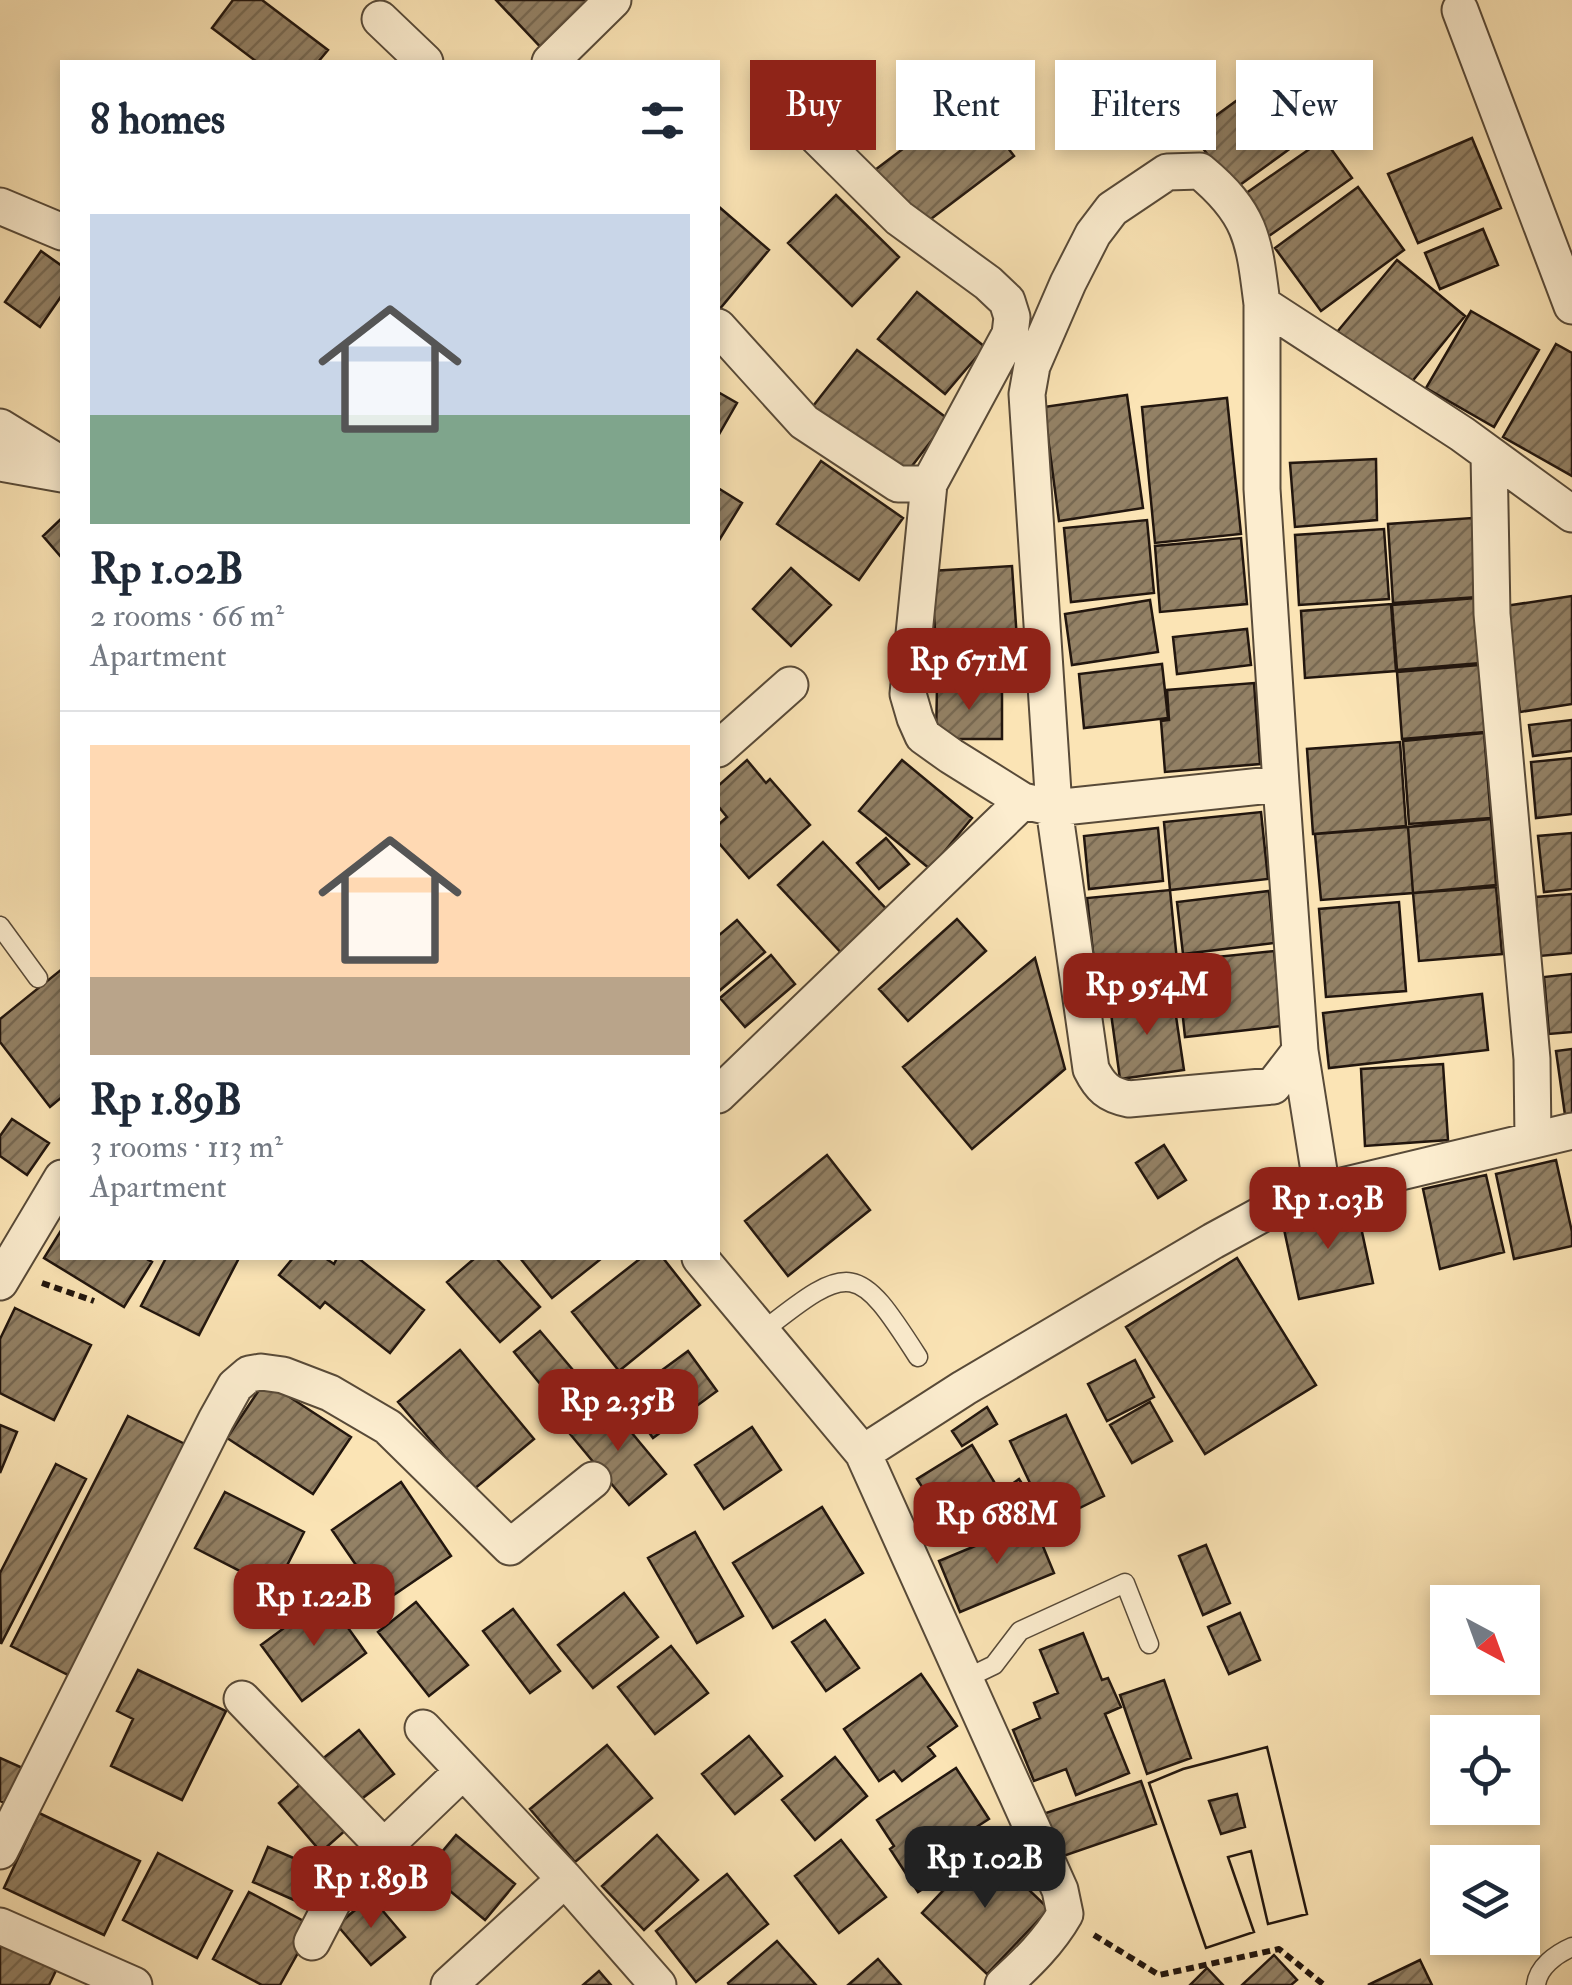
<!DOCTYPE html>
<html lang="en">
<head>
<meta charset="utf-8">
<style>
  :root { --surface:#fff; --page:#f6f6f7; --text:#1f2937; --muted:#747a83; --line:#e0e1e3; --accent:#8f2418 }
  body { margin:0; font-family:"IM FELL Double Pica",serif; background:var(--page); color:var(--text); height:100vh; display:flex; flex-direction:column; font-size:38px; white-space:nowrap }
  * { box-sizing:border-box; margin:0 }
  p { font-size:32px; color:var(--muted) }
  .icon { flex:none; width:55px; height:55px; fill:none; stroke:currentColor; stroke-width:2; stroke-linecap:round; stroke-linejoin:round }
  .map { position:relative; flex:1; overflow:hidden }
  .sheet { position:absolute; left:60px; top:60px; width:660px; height:1200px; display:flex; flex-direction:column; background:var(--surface); border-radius:0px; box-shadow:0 5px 15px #0003 }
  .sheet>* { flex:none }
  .banner { position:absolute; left:750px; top:60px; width:670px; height:90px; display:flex; gap:20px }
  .needle { width:65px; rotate:139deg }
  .tools { position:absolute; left:1430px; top:1585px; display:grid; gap:20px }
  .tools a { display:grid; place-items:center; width:110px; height:110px; border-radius:0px; background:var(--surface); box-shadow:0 5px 15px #0003; font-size:50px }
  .price { position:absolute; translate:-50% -85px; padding:0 22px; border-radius:20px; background:var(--accent); color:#fff; font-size:32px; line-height:65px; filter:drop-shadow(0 2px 5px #0008) }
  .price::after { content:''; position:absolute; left:50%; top:60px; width:30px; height:22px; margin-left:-15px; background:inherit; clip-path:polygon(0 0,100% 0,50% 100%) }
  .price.selected { background:#222; color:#fff }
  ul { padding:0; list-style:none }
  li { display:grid; align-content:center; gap:20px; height:530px; padding:0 30px }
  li+li { border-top:2px solid var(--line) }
  li span { display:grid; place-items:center; height:310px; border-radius:0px; color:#555 }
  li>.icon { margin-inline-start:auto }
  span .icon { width:180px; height:180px; fill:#fffc; stroke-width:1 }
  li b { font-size:42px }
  h2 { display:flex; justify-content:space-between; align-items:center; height:120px; padding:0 30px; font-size:42px }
  .chip { padding:0 35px; border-radius:0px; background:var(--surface); box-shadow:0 5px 15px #0003; font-size:35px; line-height:90px }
  .chip.selected { background:var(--accent); color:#fff }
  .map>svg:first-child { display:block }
  .building { fill:url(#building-hatch); stroke:#22160e; stroke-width:2.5; fill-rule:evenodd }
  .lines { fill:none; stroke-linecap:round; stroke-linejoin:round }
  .lane-casing { stroke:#584a38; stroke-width:21 }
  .street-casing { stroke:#584a38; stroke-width:39 }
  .path { stroke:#22160e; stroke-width:6; stroke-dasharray:8 5; stroke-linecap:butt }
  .lane { stroke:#fcedcf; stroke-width:18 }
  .street { stroke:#fcedcf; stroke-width:35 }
</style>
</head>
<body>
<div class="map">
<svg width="1572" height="1985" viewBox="0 0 1572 1985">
  <defs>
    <pattern id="building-hatch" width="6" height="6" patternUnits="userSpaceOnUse" patternTransform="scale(2.5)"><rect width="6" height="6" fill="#938165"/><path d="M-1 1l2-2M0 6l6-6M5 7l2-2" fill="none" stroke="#786952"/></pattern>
  </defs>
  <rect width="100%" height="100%" fill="#fbe4b5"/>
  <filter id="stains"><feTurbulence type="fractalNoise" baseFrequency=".002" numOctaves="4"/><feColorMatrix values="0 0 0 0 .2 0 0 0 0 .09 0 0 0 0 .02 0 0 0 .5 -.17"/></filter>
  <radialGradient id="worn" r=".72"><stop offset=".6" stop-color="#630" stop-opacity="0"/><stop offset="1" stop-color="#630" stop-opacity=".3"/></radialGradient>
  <path class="building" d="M233,0H262L328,50L318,62H257L212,28Z
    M496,0H606L548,55Z
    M1276,72L1317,129L1233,190L1192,133Z
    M970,98L1014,156L919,228L875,170Z
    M1472,138L1501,208L1418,243L1388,174Z
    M1324,139L1352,178L1266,238L1239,198Z
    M1358,187L1404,250L1321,311L1275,248Z
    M836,195L899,257L852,306L788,243Z
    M718,206L769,250L718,311Z
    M1483,229L1498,265L1440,289L1425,253Z
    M41,251L62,266V295L40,327L5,302Z
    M1397,260L1465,316L1406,389L1337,332Z
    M917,292L985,347L945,394L878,339Z
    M1471,311L1539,350L1494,427L1426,388Z
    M1556,344L1572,353V476L1503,437Z
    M857,350L948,419L902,479L810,410Z
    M718,392L737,403L718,436Z
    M1127,395L1143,508L1059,521L1044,407Z
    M1227,398L1241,534L1155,543L1142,407Z
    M1376,459L1377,520L1295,527L1290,463Z
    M821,461L903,518L859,580L777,524Z
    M718,488L742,503L718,542Z
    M62,518V556L61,557L43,536Z
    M1472,518L1478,597L1393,603L1388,524Z
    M1147,520L1154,593L1071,602L1064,528Z
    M1384,529L1389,599L1299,605L1295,535Z
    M1241,538L1247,604L1160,612L1155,546Z
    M1012,566L1017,640L936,645L931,571Z
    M791,568L831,605L791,646L753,609Z
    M1572,596V704L1520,712L1505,606Z
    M1476,598L1481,663L1397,670L1392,605Z
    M1150,600L1158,652L1072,665L1065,614Z
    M1391,604L1396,671L1305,678L1301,611Z
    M1247,629L1251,665L1177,674L1173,637Z
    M1162,664L1168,718L1084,728L1079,674Z
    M1479,665L1485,732L1402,739L1397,672Z
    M1254,683L1260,764L1165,772L1161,721L1169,720L1167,690Z
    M937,687H1002V739H936Z
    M1572,720V751L1533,756L1529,725Z
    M1484,733L1491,818L1409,824L1403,741Z
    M1400,742L1406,826L1313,834L1307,749Z
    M1572,758V814L1536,818L1531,762Z
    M747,760L766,783L770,779L810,825L749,878L718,842V825L727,817L718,806V786Z
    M902,760L972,818L930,869L859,811Z
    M1261,812L1268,879L1170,890L1164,822Z
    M1491,819L1496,885L1413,893L1408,827Z
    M1408,827L1413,893L1321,900L1315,834Z
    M1158,828L1163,881L1089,889L1084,836Z
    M1572,833V889L1544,892L1538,836Z
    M886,838L909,864L879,889L857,863Z
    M823,842L892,915L846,958L778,885Z
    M1496,887L1502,954L1419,961L1413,893Z
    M1170,890L1177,961L1095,970L1087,898Z
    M1269,891L1274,943L1183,954L1177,902Z
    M1572,894V953L1540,956L1536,897Z
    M1399,902L1406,991L1326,997L1319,909Z
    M957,919L986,951L908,1021L879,989Z
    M737,920L765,952L718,992V936Z
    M1274,951L1282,1026L1185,1037L1177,961Z
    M771,955L795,984L745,1027L720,998Z
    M1035,958L1065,1069L972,1149L903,1067Z
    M62,969V1097L50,1107L0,1042V1019Z
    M1572,974V1032L1549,1034L1544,977Z
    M1482,994L1488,1050L1329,1068L1323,1013Z
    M1173,996L1184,1070L1120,1079L1110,1006Z
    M1572,1049V1114L1565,1115L1556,1051Z
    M1443,1064L1448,1140L1365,1146L1361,1069Z
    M12,1119L49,1143L27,1175L0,1156V1136Z
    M1164,1145L1186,1180L1158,1198L1136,1163Z
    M827,1155L870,1210L788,1276L745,1221Z
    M1556,1160L1572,1232V1246L1514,1259L1496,1174Z
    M1486,1175L1504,1252L1440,1269L1423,1189Z
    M1356,1204L1373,1283L1299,1299L1282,1220Z
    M62,1229V1258H145L152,1262L124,1307L44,1258Z
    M166,1258H239L199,1335L141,1306Z
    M293,1258H325L334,1264L337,1258H358L424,1310L390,1353L325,1302L320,1308L279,1275Z
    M475,1258H496L540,1307L500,1342L447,1282Z
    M520,1258H602L552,1298Z
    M641,1258H663L700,1305L619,1371L572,1312Z
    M1237,1258L1316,1385L1205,1454L1126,1327Z
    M15,1308L91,1345L54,1420L0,1393V1339Z
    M540,1331L595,1396L568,1418L514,1352Z
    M460,1350L534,1439L473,1490L398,1402Z
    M688,1351L717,1391L653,1438L624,1398Z
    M1135,1360L1154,1397L1107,1421L1088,1384Z
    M265,1381L351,1437L313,1494L227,1438Z
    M1150,1402L1172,1441L1132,1463L1110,1425Z
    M607,1403L666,1474L629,1505L570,1434Z
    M987,1407L997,1424L962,1446L952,1431Z
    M1066,1415L1104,1496L1049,1523L1010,1441Z
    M128,1416L195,1449L78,1680L11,1646Z
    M0,1425L17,1432L0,1473Z
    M752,1427L781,1470L724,1509L695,1465Z
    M972,1445L996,1485L942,1518L917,1479Z
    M56,1464L86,1479L1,1644L0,1573Z
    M1019,1479L1036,1505L1009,1524L992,1498Z
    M401,1482L451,1556L382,1603L332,1530Z
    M225,1492L304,1532L275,1589L195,1548Z
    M822,1507L863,1573L773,1628L733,1563Z
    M1033,1522L1054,1573L960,1612L939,1561Z
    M695,1532L743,1616L697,1643L648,1558Z
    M1206,1545L1230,1603L1203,1615L1179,1556Z
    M624,1593L658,1637L593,1688L558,1645Z
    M326,1597L366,1653L302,1701L261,1645Z
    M416,1602L468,1665L429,1696L378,1632Z
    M513,1609L560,1671L530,1693L483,1631Z
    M1240,1613L1260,1660L1229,1674L1208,1627Z
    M825,1620L859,1668L826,1691L792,1642Z
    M1083,1633L1102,1680L1108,1678L1121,1707L1105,1714L1129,1773L1076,1795L1066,1769L1034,1781L1013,1730L1040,1718L1034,1703L1058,1693L1040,1650Z
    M671,1646L708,1693L655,1734L618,1687Z
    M138,1670L226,1711L182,1800L111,1766L133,1719L117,1711Z
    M921,1674L957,1726L928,1747L935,1756L902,1781L894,1771L879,1781L844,1729Z
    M1164,1680L1191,1758L1147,1774L1120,1695Z
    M359,1730L394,1774L355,1804L321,1760Z
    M749,1736L782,1776L735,1814L702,1774Z
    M607,1745L652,1798L575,1862L530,1809Z
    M1267,1747L1307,1914L1268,1924L1251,1851L1228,1857L1254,1932L1206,1948L1149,1783L1183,1769ZM1237,1794L1245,1827L1221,1834L1209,1801Z
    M1267,1747L1307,1914L1268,1924L1251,1851L1228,1857L1254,1932L1206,1948L1149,1783L1183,1769Z
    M835,1757L867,1796L815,1840L782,1800Z
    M0,1758L27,1770L11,1806L0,1801Z
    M956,1768L989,1819L944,1848L956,1868L918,1892L890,1849L894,1846L877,1820Z
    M305,1780L347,1829L321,1852L279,1803Z
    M1141,1781L1156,1824L1049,1861L1034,1817Z
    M39,1813L140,1861L104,1935L4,1888Z
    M456,1835L515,1884L485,1920L426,1871Z
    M657,1835L698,1880L644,1930L602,1886Z
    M841,1840L886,1897L839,1933L795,1876Z
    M268,1847L319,1869L303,1904L253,1882Z
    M984,1847L1049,1909L987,1974L922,1913Z
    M158,1853L232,1891L197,1958L123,1920Z
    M727,1874L768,1924L696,1982L656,1931Z
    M249,1892L313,1926L280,1985H262L213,1959Z
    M371,1897L405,1937L371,1965L337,1925Z
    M0,1940L62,1958L49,1985H0Z
    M777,1941L816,1985H729L728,1983Z
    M1274,1955L1297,1980L1291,1985H1242Z
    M878,1959L901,1985H848Z
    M1420,1960L1432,1985H1368Z
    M1207,1968L1223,1985H1190Z
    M599,1971L611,1985H583Z"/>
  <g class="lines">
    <defs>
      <path id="lane" d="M0,926L38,978
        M763,1331C851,1261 858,1263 918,1357
        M967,1678L994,1665L1020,1631L1125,1583L1149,1644
        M1536,1985C1538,1967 1556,1954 1572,1947"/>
      <path id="street" d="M1460,10L1572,306
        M380,19L425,62
        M550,62L613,0
        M791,111L899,218L988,283L1007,301L1012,317L1010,334L929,484
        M0,206L62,232
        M1262,304V489L1281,784L1300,1051L1322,1190
        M718,327L804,422L898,484H929L908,694L915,718L923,736L951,756L1023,801L1054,808L1281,784
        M0,427L62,465
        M1489,454L1492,614L1532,1059L1533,1139
        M0,463L62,474
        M718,749L790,685
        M1300,1051L1273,1086L1129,1099C1108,1095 1100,1087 1091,1069L1054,808L1027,394L1032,366L1068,283L1093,234L1112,209L1167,172L1200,171C1252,214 1254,240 1262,304L1462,434L1572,514
        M718,1095L1023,801
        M700,1258L863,1453
        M0,1282L62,1178
        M242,1699L384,1847
        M423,1728L565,1879L449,1985
        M0,1851L216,1420L235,1386L249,1374L261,1372L283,1375L330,1393L388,1427L510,1547L593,1480
        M565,1879L658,1985
        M0,1926L134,1985
        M312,1942L339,1890L463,1771
        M1003,1985C1027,1963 1049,1942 1065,1914L1060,1890L863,1453L964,1388L1213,1241L1292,1198L1572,1131"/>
    </defs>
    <use href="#lane" class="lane-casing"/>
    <use href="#street" class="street-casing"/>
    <path class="path" d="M42,1283L94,1301
      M1094,1935L1159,1975L1279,1949L1324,1985"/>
    <use href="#lane" class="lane"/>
    <use href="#street" class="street"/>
  </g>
  <rect width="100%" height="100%" filter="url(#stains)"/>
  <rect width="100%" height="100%" fill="url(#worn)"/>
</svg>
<div class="tools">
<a><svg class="needle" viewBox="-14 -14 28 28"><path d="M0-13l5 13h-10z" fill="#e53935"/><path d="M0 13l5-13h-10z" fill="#747a83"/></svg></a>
<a><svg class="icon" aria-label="locate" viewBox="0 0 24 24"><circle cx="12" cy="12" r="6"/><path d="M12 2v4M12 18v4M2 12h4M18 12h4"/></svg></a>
<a><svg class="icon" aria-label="layers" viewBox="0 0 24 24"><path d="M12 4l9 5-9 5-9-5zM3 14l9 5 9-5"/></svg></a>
</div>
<b class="price" style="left:969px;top:713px">Rp 671M</b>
<b class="price" style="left:1147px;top:1038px">Rp 954M</b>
<b class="price" style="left:1328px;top:1252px">Rp 1.03B</b>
<b class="price" style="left:618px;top:1454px">Rp 2.35B</b>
<b class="price" style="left:997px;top:1567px">Rp 688M</b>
<b class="price" style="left:314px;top:1649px">Rp 1.22B</b>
<b class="price selected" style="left:985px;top:1911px">Rp 1.02B</b>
<b class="price" style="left:371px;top:1931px">Rp 1.89B</b>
<div class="banner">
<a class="chip selected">Buy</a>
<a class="chip">Rent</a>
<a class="chip">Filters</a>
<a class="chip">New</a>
</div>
<section class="sheet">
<h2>8 homes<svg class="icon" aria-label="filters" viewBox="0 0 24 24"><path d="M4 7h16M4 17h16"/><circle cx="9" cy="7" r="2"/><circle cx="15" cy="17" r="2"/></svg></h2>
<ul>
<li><span style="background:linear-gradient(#c9d6e8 65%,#7fa58c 0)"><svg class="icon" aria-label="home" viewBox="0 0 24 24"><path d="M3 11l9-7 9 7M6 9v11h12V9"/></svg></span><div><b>Rp 1.02B</b><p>2 rooms · 66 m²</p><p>Apartment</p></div></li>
<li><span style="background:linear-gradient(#ffd9b3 75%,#b9a48a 0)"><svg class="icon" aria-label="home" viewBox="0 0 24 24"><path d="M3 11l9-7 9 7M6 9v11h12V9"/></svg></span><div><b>Rp 1.89B</b><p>3 rooms · 113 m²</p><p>Apartment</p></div></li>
</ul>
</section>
</div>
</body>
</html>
